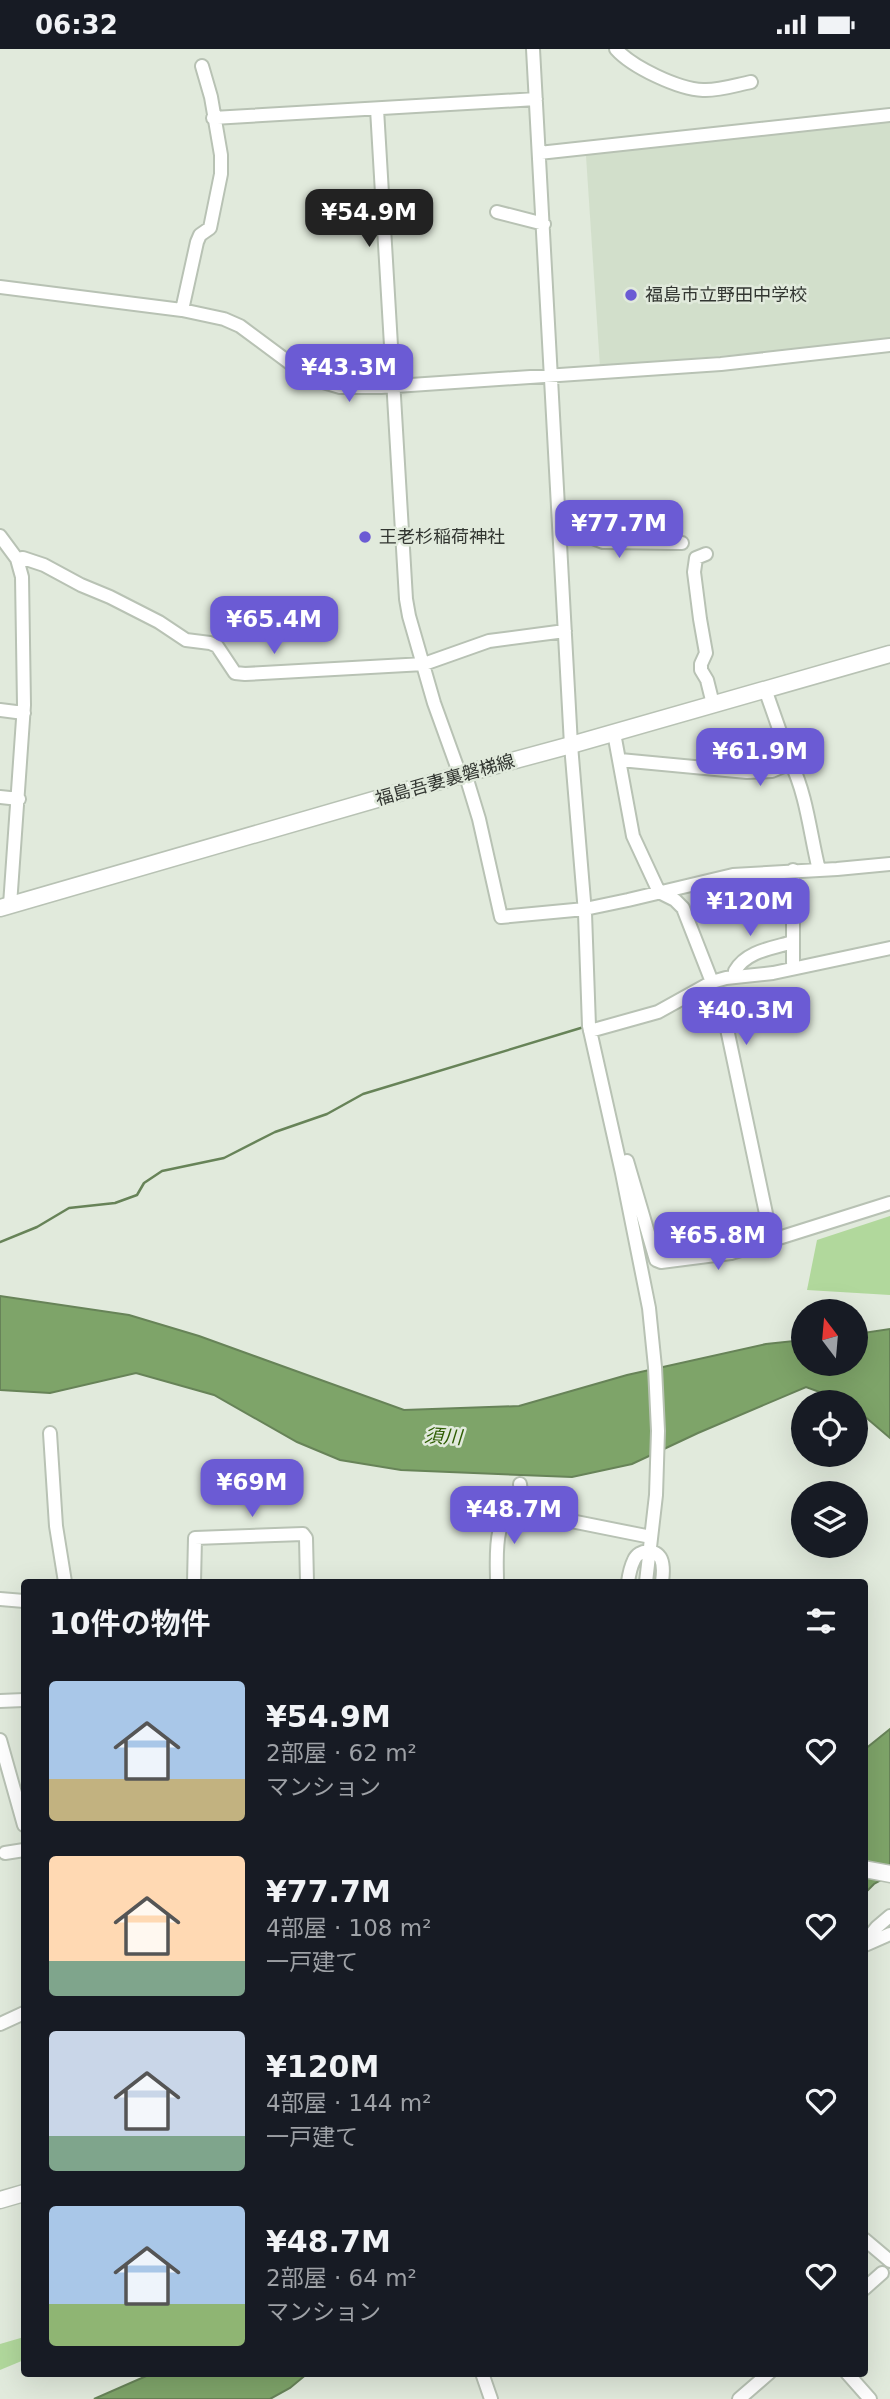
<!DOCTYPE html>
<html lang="ja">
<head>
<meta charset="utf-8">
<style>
  :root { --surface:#171b24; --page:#20242c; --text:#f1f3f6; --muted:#9ea1a6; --accent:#6b5bd4 }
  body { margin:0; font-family:"DejaVu Sans","Noto Sans JP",sans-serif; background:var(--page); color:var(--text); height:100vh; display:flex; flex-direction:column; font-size:26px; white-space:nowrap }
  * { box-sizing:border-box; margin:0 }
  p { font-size:23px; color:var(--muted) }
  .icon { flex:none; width:38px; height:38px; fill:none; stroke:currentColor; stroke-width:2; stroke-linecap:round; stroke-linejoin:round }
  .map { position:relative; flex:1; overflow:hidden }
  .drawer { position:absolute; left:21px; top:1530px; width:847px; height:798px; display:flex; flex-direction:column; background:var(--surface); border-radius:7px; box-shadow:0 7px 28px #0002 }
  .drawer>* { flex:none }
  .needle { width:46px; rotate:344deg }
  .buttons { position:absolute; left:791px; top:1250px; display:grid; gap:14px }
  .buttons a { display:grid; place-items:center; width:77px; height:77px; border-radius:50%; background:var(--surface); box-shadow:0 7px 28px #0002; font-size:35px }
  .price { position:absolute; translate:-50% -60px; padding:0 16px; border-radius:14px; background:var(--accent); color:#fff; font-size:23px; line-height:46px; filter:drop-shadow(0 2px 4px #0008) }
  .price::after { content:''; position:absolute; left:50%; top:42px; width:21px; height:16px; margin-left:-10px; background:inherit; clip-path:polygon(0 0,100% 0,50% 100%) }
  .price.on { background:#222; color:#fff }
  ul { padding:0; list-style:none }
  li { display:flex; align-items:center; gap:21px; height:175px; padding:0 28px }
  li span { display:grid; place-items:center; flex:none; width:196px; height:140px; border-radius:7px; color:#555 }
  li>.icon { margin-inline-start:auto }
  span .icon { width:84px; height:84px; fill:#fffc; stroke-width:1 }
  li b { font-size:30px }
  h2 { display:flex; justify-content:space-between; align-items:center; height:84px; padding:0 28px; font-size:30px }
  .status { display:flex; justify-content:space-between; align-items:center; height:49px; padding:0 35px; background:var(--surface); direction:ltr }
  .status svg { height:19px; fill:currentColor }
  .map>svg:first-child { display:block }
  .built { fill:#d2dfcb }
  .green { fill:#b1d89c }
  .water { fill:#7ea469; stroke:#678358; stroke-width:2 }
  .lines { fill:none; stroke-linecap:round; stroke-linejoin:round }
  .stream { stroke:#678358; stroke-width:2.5 }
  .minor-casing { stroke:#b8c2b4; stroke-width:16 }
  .major-casing { stroke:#b8c2b4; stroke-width:19 }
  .minor { stroke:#fff; stroke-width:12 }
  .major { stroke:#fff; stroke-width:16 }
  .poi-dot { fill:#6b5bd4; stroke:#e1eadc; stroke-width:2.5 }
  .labels { text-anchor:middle; stroke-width:5; stroke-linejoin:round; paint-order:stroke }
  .poi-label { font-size:18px; fill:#323631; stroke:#e1eadc; text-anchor:start }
  .street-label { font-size:18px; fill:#323631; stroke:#e1eadc }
  .water-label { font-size:19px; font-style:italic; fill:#2e5d02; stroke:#e1eadc }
</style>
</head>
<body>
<div class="status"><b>06:32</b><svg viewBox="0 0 49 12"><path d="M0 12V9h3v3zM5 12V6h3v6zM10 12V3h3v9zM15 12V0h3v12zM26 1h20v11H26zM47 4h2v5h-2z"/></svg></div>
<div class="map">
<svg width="890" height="2350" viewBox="0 0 890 2350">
  <rect width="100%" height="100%" fill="#e1eadc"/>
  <path class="built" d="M890,70V291L600,318L586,107L588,104Z"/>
  <path class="green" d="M890,1167V1246L807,1241L817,1191Z
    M24,2288V2311L0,2321V2295Z"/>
  <path class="water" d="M0,1247L129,1266L199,1287L404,1361L519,1357L627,1326L766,1295L803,1291V1314H856V1285L890,1280V1389L856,1360V1353H847L806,1338L698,1384L632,1415L572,1428L401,1421L340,1411L297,1393L214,1346L136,1324L50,1344L0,1341Z
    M890,1680V1826L874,1835L865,1844L864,1701Z
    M153,2324H308L290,2339L270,2350H94Z"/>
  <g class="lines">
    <path class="stream" d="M0,1193L37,1178L69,1159L115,1154L137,1146L144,1134L162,1122L224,1109L275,1083L327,1065L363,1045L584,978"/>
    <defs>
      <path id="minor" d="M533,0L571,696L585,864L589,977L622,1124L649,1259L655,1318L658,1382L656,1446L646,1533
        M616,0C632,18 678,40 703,41C718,42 736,36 751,33
        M377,60L406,550L409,567L434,654L460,726
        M213,69L536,50
        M539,104L890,66
        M497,163L544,175
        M0,238L182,261L224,270L240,277L310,329L340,338H381L721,315L890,296
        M182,261L197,193L200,186L210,179L221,125V106L211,48L202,17
        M560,480L573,481L603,493L682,494
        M0,487L17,510L22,528L24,656L10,856
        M706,505L696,509L694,523L700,570L706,604L701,615V621L707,631L713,655
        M17,510L23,509L44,516L81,536L110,548L159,573L186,591L210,594L217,597L235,624L245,625L424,615L489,592L565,582
        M0,661L24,664
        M614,684L633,787L659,843L675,851L683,859L712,933L726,975L772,1193
        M620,711L747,723L772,722L791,714L765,640
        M791,714C807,747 810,785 819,821
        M465,724L479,770L501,868L585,860L628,851L733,826L837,820L890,815
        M0,748L19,750
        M793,914V821
        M735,922C746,902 773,899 793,893
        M590,982L658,963L712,933L726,929L773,924L890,899
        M627,1112L656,1211L661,1213L731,1204L890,1154
        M50,1384L56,1477L65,1533
        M520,1435L522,1453L531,1464L651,1488
        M194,1533L195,1489L303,1485L306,1489L307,1533
        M497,1533C497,1505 492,1467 522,1453
        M628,1533C629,1526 631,1517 634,1511C639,1500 656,1499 661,1510C664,1517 663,1526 662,1533
        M0,1550L24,1552
        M0,1652L24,1651
        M0,1691L24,1776
        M5,1804L24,1801
        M864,1894L877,1878L890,1867
        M865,1896L890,1885
        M0,1975L24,1964
        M864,2190L890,2212
        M864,2240L882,2224
        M482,2324L491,2350
        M847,2324L870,2350
        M739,2350L769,2324"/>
      <path id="major" d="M0,859L460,726L571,696L890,605
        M864,1820L890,1825
        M0,2151L24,2144"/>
    </defs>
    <use href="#minor" class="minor-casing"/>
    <use href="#major" class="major-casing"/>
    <use href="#minor" class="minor"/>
    <use href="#major" class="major"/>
  </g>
  <g class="poi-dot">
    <circle cx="631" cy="246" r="7"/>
    <circle cx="365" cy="488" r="7"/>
  </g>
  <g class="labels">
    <g class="poi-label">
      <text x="645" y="252">福島市立野田中学校</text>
      <text x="379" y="494">王老杉稲荷神社</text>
    </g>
    <g class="street-label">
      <text transform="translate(445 731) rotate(-16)" y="6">福島吾妻裏磐梯線</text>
    </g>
    <g class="water-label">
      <text transform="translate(443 1387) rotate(3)" y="7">須川</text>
    </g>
  </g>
</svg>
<div class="buttons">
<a><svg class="needle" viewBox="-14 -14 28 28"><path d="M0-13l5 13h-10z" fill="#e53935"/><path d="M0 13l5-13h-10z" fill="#9ea1a6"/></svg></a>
<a><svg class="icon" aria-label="locate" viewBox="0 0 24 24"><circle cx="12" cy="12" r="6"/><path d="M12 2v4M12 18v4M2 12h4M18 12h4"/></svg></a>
<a><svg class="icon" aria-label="layers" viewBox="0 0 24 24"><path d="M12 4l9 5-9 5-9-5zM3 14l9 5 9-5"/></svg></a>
</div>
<b class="price on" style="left:369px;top:200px">¥54.9M</b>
<b class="price" style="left:349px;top:355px">¥43.3M</b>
<b class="price" style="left:619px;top:511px">¥77.7M</b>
<b class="price" style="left:274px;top:607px">¥65.4M</b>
<b class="price" style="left:760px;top:739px">¥61.9M</b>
<b class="price" style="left:750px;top:889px">¥120M</b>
<b class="price" style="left:746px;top:998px">¥40.3M</b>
<b class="price" style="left:718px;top:1223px">¥65.8M</b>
<b class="price" style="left:252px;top:1470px">¥69M</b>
<b class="price" style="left:514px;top:1497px">¥48.7M</b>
<section class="drawer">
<h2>10件の物件<svg class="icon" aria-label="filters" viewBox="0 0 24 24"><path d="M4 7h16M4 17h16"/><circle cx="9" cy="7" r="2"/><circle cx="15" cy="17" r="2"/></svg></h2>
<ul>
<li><span style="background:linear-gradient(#a9c7e8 70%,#c2b280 0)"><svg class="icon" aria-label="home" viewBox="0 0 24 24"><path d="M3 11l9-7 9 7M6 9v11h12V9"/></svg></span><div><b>¥54.9M</b><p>2部屋 · 62 m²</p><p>マンション</p></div><svg class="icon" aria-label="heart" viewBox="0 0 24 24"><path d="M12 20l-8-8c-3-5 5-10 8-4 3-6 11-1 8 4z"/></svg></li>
<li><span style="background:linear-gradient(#ffd9b3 75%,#7fa58c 0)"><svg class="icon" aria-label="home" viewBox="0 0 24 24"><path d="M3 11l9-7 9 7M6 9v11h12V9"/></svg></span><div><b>¥77.7M</b><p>4部屋 · 108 m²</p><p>一戸建て</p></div><svg class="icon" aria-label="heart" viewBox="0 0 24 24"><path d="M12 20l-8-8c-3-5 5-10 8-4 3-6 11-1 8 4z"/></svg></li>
<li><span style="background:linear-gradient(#c9d6e8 75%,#7fa58c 0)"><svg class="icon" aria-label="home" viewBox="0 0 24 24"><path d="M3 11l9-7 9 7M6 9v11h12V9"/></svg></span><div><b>¥120M</b><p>4部屋 · 144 m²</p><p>一戸建て</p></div><svg class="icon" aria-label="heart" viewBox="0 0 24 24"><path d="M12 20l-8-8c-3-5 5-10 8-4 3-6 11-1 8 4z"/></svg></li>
<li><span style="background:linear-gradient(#a9c7e8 70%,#8fb573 0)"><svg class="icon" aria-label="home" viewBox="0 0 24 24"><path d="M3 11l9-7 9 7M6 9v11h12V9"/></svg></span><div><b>¥48.7M</b><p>2部屋 · 64 m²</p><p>マンション</p></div><svg class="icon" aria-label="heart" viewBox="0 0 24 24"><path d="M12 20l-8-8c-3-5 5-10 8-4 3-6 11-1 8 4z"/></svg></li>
</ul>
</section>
</div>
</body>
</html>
